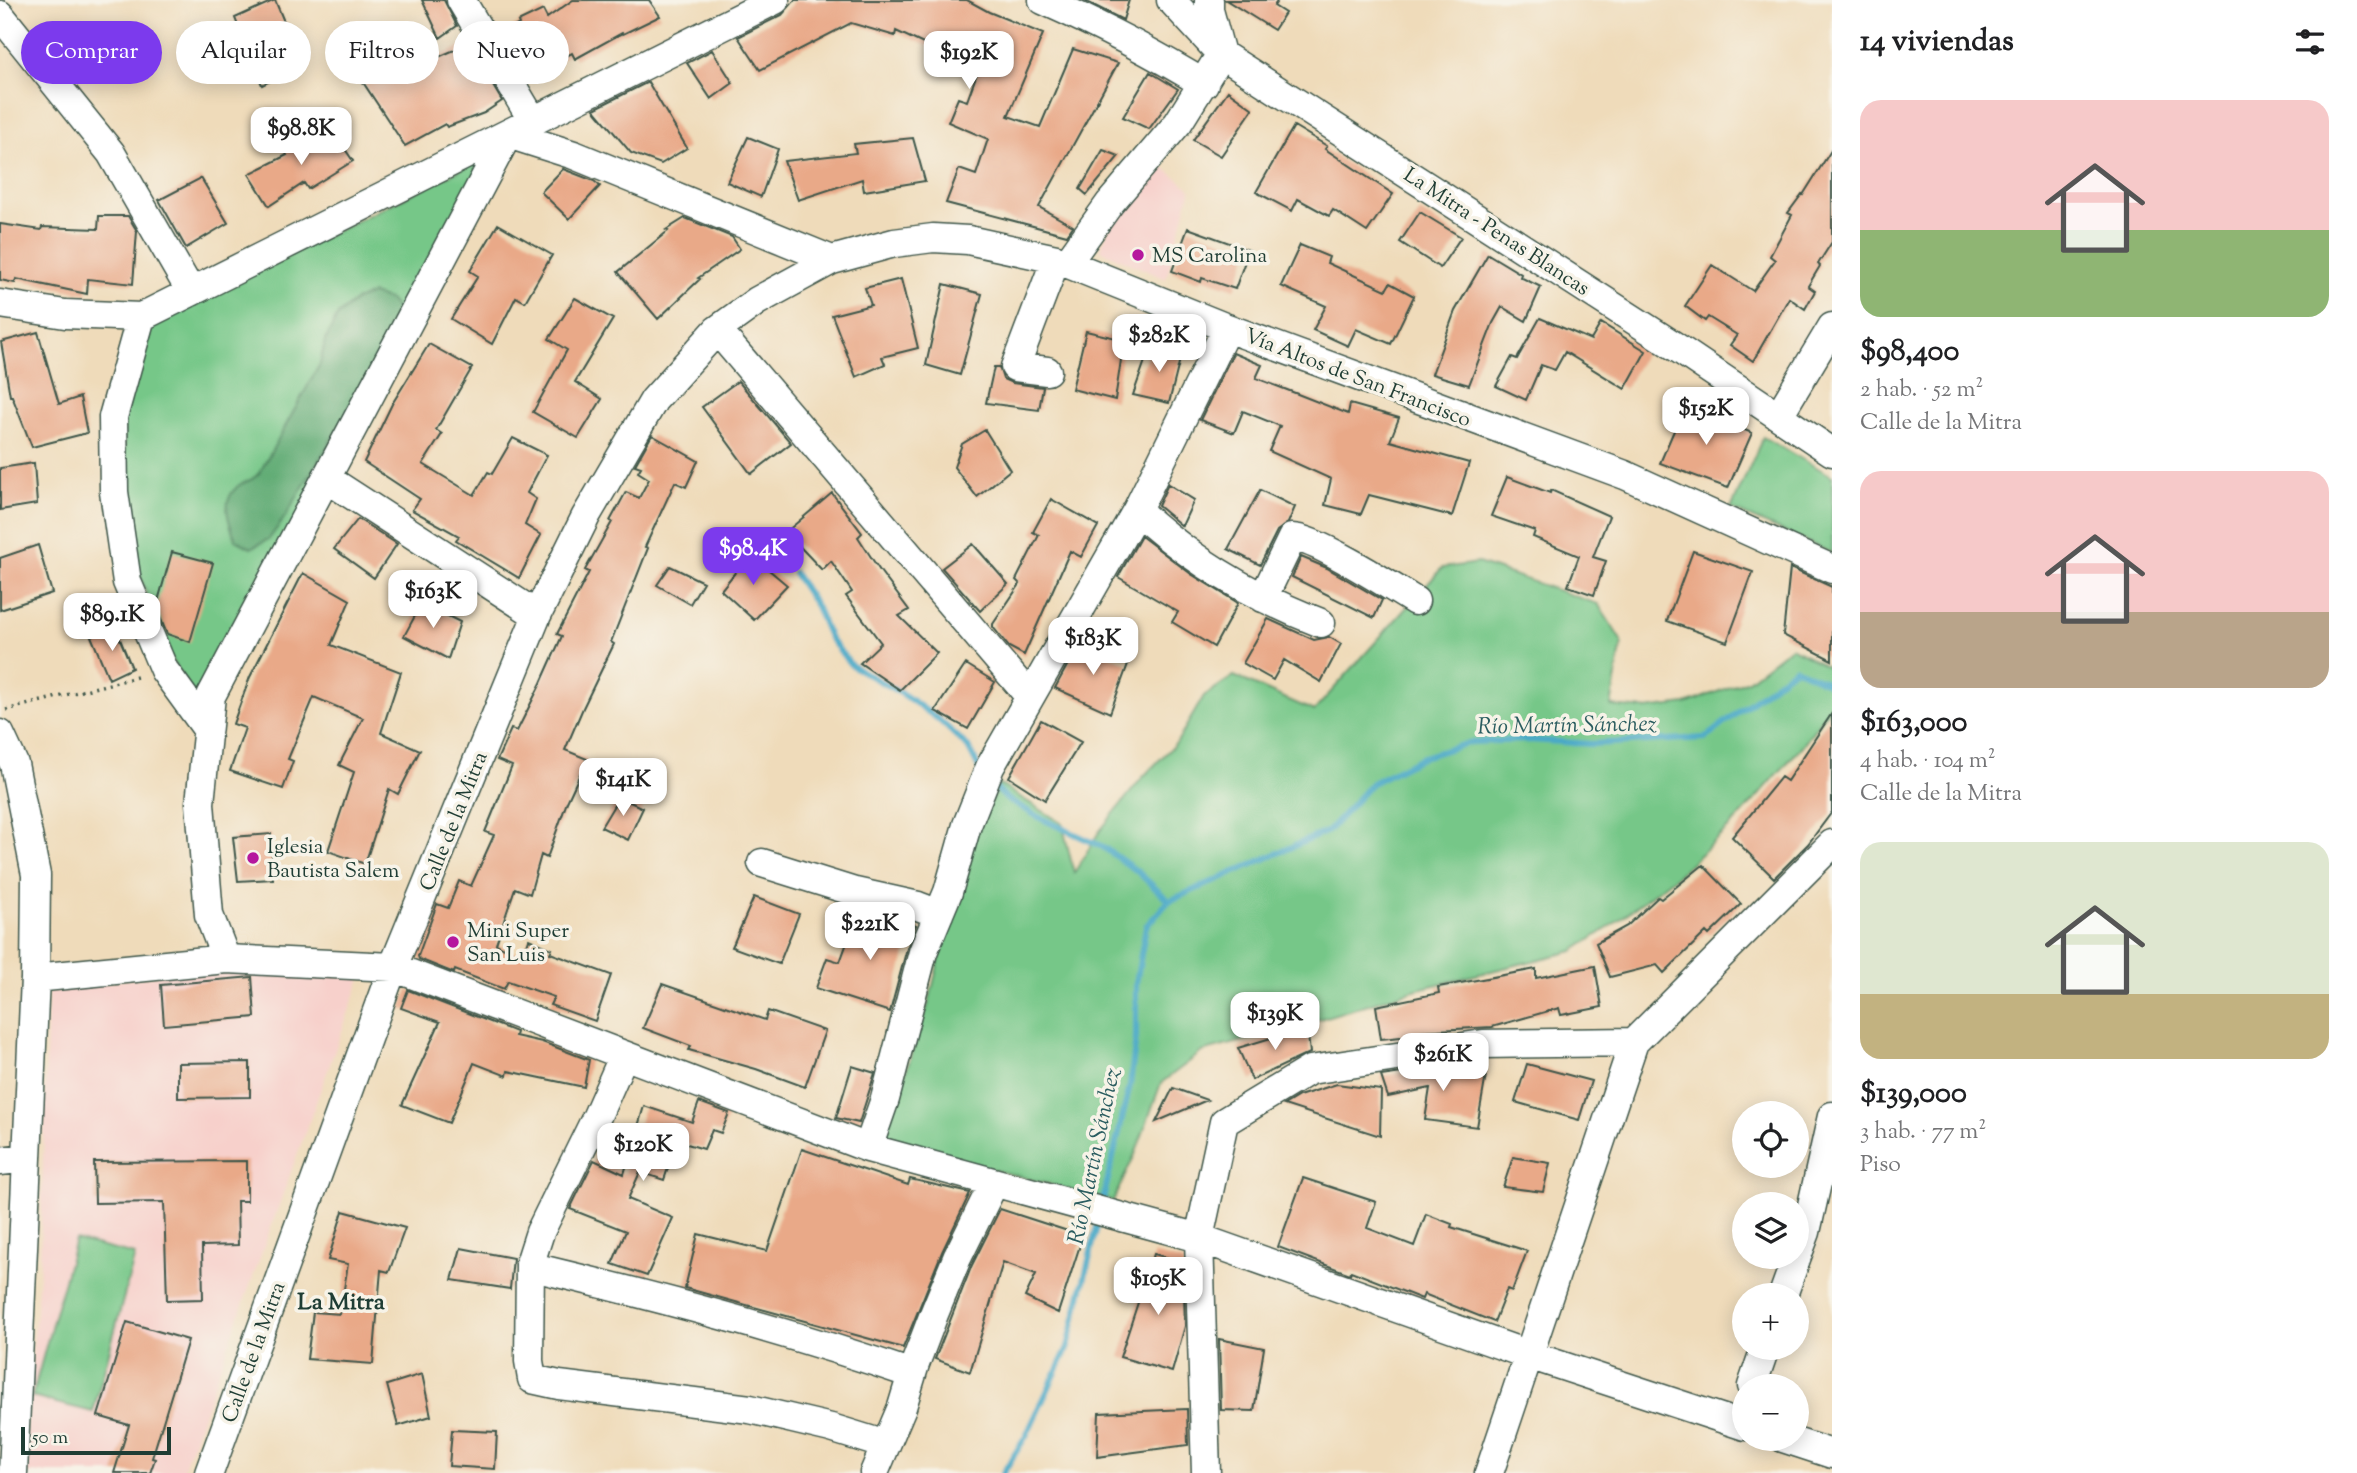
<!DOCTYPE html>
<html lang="es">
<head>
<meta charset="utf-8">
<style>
  :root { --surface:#fff; --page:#f2f2f2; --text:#202124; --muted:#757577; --accent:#7c3aed }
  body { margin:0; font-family:"Sorts Mill Goudy",serif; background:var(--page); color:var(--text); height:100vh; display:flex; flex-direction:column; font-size:26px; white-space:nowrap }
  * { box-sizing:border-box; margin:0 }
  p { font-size:23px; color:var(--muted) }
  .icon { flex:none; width:38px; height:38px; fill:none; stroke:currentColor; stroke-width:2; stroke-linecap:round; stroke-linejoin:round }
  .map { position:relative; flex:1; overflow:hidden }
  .sheet { display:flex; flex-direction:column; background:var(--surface); width:525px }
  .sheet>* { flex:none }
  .top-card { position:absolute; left:21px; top:21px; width:665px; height:63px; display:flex; gap:14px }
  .buttons { position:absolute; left:1732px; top:1101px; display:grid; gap:14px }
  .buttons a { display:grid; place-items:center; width:77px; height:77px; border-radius:50%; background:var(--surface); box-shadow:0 4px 18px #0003; font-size:35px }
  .scale { position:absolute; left:21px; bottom:18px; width:150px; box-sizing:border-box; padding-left:7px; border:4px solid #1f3d34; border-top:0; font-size:19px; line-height:24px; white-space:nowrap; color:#1f3d34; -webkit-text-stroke:5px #f7f3e8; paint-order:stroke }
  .price { position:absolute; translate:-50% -60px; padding:0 16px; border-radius:14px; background:#fff; color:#222; font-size:23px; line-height:46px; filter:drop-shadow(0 2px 4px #0008) }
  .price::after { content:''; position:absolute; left:50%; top:42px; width:21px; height:16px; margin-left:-10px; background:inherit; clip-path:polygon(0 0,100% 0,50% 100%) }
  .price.active { background:var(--accent); color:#fff }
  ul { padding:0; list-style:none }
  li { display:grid; align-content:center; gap:14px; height:371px; padding:0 28px }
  li span { display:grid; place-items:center; height:217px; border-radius:21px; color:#555 }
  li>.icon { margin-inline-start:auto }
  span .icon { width:126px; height:126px; fill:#fffc; stroke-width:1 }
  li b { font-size:30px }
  h2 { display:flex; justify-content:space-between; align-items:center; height:84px; padding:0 28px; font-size:30px }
  .pill { padding:0 24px; border-radius:32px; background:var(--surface); box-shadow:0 4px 18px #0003; font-size:24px; line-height:63px }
  .pill.active { background:var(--accent); color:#fff }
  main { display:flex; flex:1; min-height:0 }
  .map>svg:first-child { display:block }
  .built { fill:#f7d0cb }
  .green { fill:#76c788; stroke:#4a825e; stroke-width:2 }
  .forest { fill:#60ac74; stroke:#407454; stroke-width:2 }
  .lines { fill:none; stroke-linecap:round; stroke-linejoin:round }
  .stream { stroke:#48a9c7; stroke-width:6 }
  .building { fill:#e9a988 }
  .minor-casing { stroke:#3e5548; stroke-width:31 }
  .path { stroke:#3e5548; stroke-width:3.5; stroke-dasharray:2 5; stroke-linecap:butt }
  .minor { stroke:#fff; stroke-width:28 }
  .poi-dot { fill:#b5179e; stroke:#f7f3e8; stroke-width:2.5 }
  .labels { text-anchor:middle; stroke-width:7; stroke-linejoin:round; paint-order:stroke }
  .street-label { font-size:21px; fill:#1f3d34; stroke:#f7f3e8 }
  .poi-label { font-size:21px; fill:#1f3d34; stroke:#f7f3e8; text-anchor:start }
  .water-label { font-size:23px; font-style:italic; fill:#2b5d60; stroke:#f7f3e8 }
  .quarter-label { font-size:24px; font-weight:bold; fill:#1f3d34; stroke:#f7f3e8 }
</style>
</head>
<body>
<main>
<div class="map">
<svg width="1832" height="1473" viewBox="0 0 1832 1473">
  <rect width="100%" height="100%" fill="#f7f3e8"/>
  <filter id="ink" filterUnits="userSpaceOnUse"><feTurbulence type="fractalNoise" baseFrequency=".0143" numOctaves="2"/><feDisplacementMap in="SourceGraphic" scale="14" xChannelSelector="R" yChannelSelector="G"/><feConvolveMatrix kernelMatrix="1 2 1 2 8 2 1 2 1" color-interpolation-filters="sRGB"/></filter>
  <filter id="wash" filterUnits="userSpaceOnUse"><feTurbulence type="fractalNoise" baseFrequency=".00686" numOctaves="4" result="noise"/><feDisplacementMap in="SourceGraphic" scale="28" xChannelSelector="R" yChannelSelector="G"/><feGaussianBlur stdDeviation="1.57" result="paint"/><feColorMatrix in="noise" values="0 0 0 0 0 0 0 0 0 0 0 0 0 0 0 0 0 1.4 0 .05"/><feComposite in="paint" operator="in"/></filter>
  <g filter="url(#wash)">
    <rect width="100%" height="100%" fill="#efdbba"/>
    <path class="built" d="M1158,163L1191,189L1166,279L1100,250L1115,214Z
      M210,967L364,970L182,1473H22L40,1265L48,992Z"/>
    <path class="green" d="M490,155L200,705L162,644L129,540L123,419L150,323Z
      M1763,437L1832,476V553L1731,509Z
      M1478,563L1598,604L1622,642L1611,706L1646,709L1686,704L1748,680L1791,647L1832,669V705L1803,745L1737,820L1680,873L1611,926L1573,951L1414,990L1287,1029L1202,1052L1161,1083L1136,1152L1113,1201L883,1141L929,1002L949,918L973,841L999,784L1062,823L1074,873L1099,832L1142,778L1177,742L1204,696L1234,676L1314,711L1442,568Z
      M75,1240L135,1255L93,1412L32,1397Z"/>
    <path class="forest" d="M372,294L389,300L399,311V326L285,517L269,539L251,548L236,540C229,523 220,502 237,487C245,479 249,485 260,472L320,364L325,341L338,315L356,300Z"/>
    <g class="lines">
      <path class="stream" d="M794,573L816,606L829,637L851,665L904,695L938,719L968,747L980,770
        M991,784L1007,799L1040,818L1103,847L1138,872L1169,901
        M1102,1204L1130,1085L1136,1037V983L1146,926L1169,901L1328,831L1372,783L1423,757L1472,742L1530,740L1591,744L1705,738L1795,668L1832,685
        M1003,1473L1026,1436L1068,1347L1099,1218"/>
    </g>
    <g id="blocks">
      <path class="building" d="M275,0L302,65L262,85L235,18Z
        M422,0H444L457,26L440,38Z
        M573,0H649L660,16L623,34L622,33L575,59L572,53L544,68L542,65L525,75L501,34L519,24L518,22L543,10L547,18Z
        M795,0H967L989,12L1043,34L1008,116L1040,127L1073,49L1118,63L1039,207L1073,226L1067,235L946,203L959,169L976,175L988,139L948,122L958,98L967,101L980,65L938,47L936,50L896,31L895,36L851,23L760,70L738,37L782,15Z
        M1083,0H1129L1123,20Z
        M1226,0H1278L1274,6L1285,13L1274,30Z
        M392,41L410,74L436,58L468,44L502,101L484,113L447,127L445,124L405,146L351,64Z
        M712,50L733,83L711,99L687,63Z
        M1150,72L1178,89L1149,129L1123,117Z
        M648,82L687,148L661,164L631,153L594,109Z
        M1228,91L1253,109L1221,156L1193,140Z
        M1294,126L1327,146L1325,149L1393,194L1367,232L1333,210L1329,216L1298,199L1292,211L1256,192Z
        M332,130L353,161L308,189L304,183L269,206L249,174L287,155L282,147L303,138L307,145Z
        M748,137L778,149L761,197L727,182Z
        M913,138L925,181L864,191L862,179L798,200L784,161L856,153L854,144Z
        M1832,149V242L1818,264L1820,266L1808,286L1815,291L1805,309L1789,298L1753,361L1730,345L1737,335L1708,317L1705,321L1685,306L1712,265L1753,291L1775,260L1770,256L1792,215L1788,213L1802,194L1803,195Z
        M1103,150L1119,156L1087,195L1080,189Z
        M563,169L594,181L600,186L569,219L541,192Z
        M201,178L228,223L186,248L159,200Z
        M1420,212L1461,237L1440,268L1400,242Z
        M99,216H128L137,231L133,284L88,279L87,294L16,279L15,283L0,280V224L41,230L42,227L98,229Z
        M685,218L732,237L740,249L698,278L700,279L658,319L618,272L668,231L666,230Z
        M498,224L552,255L525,302L516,297L492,344L451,319L478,276L470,271Z
        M1188,228L1249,250L1235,289L1202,278L1201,282L1172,271Z
        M1300,245L1329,257L1327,263L1386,290L1390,283L1414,296L1391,344L1356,329L1348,346L1313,330L1326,306L1281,286Z
        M1488,254L1521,274L1520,277L1541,287L1526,321L1502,307L1493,323L1469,385L1432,374L1455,311Z
        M901,279L918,348L882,357L885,364L856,377L832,315L871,305L865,288Z
        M944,284L982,294L960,375L926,365Z
        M575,298L613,319L575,382L602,399L578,438L533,412L567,350L549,339Z
        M1540,318L1591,340L1601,323L1646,351L1625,389L1565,352L1555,370L1541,365L1526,400L1496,386L1512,357L1517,359Z
        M1086,331L1124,340L1115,400L1072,389Z
        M38,332L59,404L80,397L87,433L32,447L12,396H10L1,342Z
        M429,344L472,368L436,430L442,434L423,464L474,495L488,472L492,474L513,438L547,455L527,493L536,499L525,525L541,535L519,578L456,540L459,536L412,510L420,499L364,462L392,404Z
        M1151,344L1182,351L1169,403L1133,395Z
        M1233,353L1262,365L1256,378L1295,393L1348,414L1350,404L1399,418L1390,441L1469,463L1452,516L1369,495L1361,514L1325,505L1331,479L1269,451L1280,426L1243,411L1234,433L1200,420Z
        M994,367H999L1003,379L1012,383L1043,387L1039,410L986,403Z
        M738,381L791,443L751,474L702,407Z
        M1685,405L1752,433L1728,488L1660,463Z
        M985,430L1010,470L977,497L954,467L962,444Z
        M652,435L698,461L686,487L675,482L645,547L648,548L611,642L614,644L583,708L565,750L587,759L567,802L547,858L541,855L530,894L515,888L496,944L523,957L529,939L552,949L550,953L611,975L595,1021L550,1005L554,997L508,981L504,989L455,970L454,973L419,959L418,956L437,904L448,908L459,881L471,886L494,835L485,832L512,766L497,760L511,729L517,731L541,683L562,636L557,634L589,572L585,570L612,522L610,521L626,492L639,498L649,479L638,472L641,467L635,465Z
        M34,463L37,504L0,510V468Z
        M1507,477L1550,493L1551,490L1609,516L1593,557L1606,561L1594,595L1568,586L1579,556L1533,537L1535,531L1491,516Z
        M1168,484L1194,500L1182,526L1158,506Z
        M1260,490L1295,507L1288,523L1277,531L1260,565L1228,549Z
        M832,493L862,533L858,537L880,571L909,610L899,616L937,653L900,690L860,663L881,643L846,596L852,592L831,561L822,570L786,532Z
        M1051,499L1098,526L1081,557L1070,551L1024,655L1009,647L993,627V624L1020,584L1016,580L1039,535L1033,532Z
        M358,519L397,544L374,578L334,549Z
        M1141,536L1191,574L1238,603L1214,647L1172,622L1178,612L1118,577Z
        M973,544L1008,584L980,611L942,568Z
        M38,545L52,593L0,610V558Z
        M1693,551L1753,572L1727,642L1667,621Z
        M172,552L213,563L190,642L167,634L156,608Z
        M750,554L787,585L754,620L721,590Z
        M1301,557L1327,568L1382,600L1374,618L1292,577Z
        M670,566L703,582L690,604L657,585Z
        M1790,568L1832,587V660L1783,635Z
        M303,573L350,600L331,645L401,672L381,733L420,750L398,794L389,789L365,864L328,851L354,772L339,765L363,718L314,697L288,759L293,761L283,789L230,771L245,728L233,724L250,677Z
        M422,603L460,622L448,659L404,636Z
        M1268,619L1314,640L1329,637L1341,644L1321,682L1284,660L1273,680L1243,663Z
        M115,627L132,668L109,679L91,636Z
        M1080,642L1128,664L1110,713L1055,688Z
        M966,664L995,682L968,729L935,711Z
        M1832,713V812L1808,844L1774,878L1732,837L1781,777L1787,781Z
        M1041,720L1081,742L1045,800L1009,777Z
        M619,797L643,808L628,840L601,827Z
        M271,834L273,879L238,881L233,837Z
        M1703,865L1741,904L1709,935L1706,932L1664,973L1657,965L1610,977L1596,943L1627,926L1658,897L1661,899Z
        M754,897L799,914L779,964L732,947Z
        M859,910L916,925L907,948L890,1012L816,988L827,958L840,962Z
        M1595,966L1602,1007L1561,1015L1559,1008L1492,1027L1420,1031L1421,1035L1381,1039L1376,1006L1439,993L1438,987L1471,981L1536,969V978Z
        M252,977L255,1017L164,1025L161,985Z
        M662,984L765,1020L768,1011L825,1031L805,1087L756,1069L689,1050L691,1046L643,1028Z
        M408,990L516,1032L515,1036L542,1042L589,1060L584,1087L508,1071L507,1076L474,1063L449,1123L402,1105L440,1022L401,1008Z
        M1307,1027L1310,1053L1252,1080L1238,1048Z
        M250,1062V1097L178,1098V1063Z
        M1527,1064L1591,1081L1579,1120L1515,1102Z
        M852,1066L875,1073L859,1123L836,1118Z
        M1443,1067L1486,1075L1477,1127L1425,1120L1430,1088L1388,1097L1381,1076Z
        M1337,1084L1381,1090L1380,1136L1284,1105L1299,1096Z
        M1173,1088L1207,1100L1156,1122Z
        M699,1102L729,1113L721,1133L712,1130L704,1149L677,1141L664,1180L640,1172L628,1199L673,1218L647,1276L612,1264L626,1231L570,1209L594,1160L624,1174L644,1106L692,1122Z
        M802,1149L908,1185L910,1179L970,1193L942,1252L903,1348L685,1288L698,1234L767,1251Z
        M1513,1157L1550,1163L1543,1192L1503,1187Z
        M247,1161V1201H237L238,1245L202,1246L203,1299L167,1300L164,1202L95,1203L94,1162Z
        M1303,1178L1376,1202L1367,1228L1414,1246L1426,1214L1452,1224L1451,1227L1527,1251L1512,1291L1507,1289L1494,1322L1424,1294L1422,1299L1351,1271L1350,1274L1278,1247Z
        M1000,1209L1083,1236L1058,1313L1025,1297L1036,1274L1003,1262L970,1372L935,1359L972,1265Z
        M343,1211L405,1228L389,1272L381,1270L373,1364L307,1359L313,1312L340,1314L348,1264L328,1260Z
        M461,1248L513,1258L510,1289L452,1280Z
        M1154,1254L1183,1262L1185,1326L1172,1372L1120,1357Z
        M127,1322L188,1340L152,1458L155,1459L150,1473H114L129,1425L98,1416Z
        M1219,1339L1264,1348L1254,1411L1221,1410Z
        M422,1374L431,1416L398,1426L387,1385Z
        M1187,1409L1188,1445L1097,1457L1099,1413Z
        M452,1430L497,1432L495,1469L449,1466Z"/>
    </g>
  </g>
  <g filter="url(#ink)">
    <use href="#blocks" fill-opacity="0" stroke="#3e5548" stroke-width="2"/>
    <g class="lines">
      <defs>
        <path id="minor" d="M461,0L533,121
          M1043,0C1099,25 1152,52 1204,84
          M1171,0L1221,54L1673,345L1832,452
          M0,15L111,153L191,292
          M508,134L574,155L832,260
          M1067,263L1110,203L1178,123L1221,54L1209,10V0
          M0,304L65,314L141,317L775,0
          M141,317L113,417L114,492L127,582L164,670L207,729
          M717,330L1030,697
          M1047,371L1015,367L1056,259
          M1779,415L1832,327
          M326,478L537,615
          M1137,510C1190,560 1253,597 1321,623
          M1263,598L1292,538C1312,536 1394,588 1415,601
          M0,734L14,764L36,875L35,978
          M762,863L855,892L918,906L939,914
          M226,959L209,915L200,803L211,696L508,134
          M624,1055L597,1116L540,1232L530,1263L541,1269C666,1299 790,1332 912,1374
          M868,1148L885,1099L923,952L948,892L967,825L990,767L1137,510L1227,328
          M0,1161L27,1158
          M1797,1256L1806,1232L1832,1116
          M530,1263L529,1361L532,1379L559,1385L750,1409L831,1428L886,1445
          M1783,1295L1797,1256
          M1752,1386L1765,1348
          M1783,1438L1832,1454
          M13,1473L35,978L226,959L393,967L868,1148L1199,1238L1529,1355L1745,1426
          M209,1473L393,967L537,615L586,516L654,400L717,330L757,301L832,260L894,243L933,238L968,240L1056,259L1227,328L1625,475L1832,569
          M874,1473L902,1407L915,1364L934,1314L957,1258L994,1183
          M1206,1473L1199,1238L1224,1122L1310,1070L1483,1044L1634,1042
          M1489,1473L1634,1042L1832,844"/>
      </defs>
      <use href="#minor" class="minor-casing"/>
      <path class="path" d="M6,710L141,676"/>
      <use href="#minor" class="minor"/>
    </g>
  </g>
  <g class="poi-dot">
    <circle cx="1138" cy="255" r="7"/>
    <circle cx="253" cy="858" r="7"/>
    <circle cx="453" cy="942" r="7"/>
  </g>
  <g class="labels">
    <g class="street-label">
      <text transform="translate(1497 231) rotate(33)" y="7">La Mitra - Penas Blancas</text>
      <text transform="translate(1358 377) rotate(21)" y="7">Vía Altos de San Francisco</text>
      <text transform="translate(453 821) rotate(-68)" y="7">Calle de la Mitra</text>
      <text transform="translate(253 1352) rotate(-70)" y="7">Calle de la Mitra</text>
    </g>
    <g class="poi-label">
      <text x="1152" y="262">MS Carolina</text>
      <text x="267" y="853">Iglesia<tspan x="267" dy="24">Bautista Salem</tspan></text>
      <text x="467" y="937">Mini Super<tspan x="467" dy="24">San Luis</tspan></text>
    </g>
    <g class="water-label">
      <text transform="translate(1567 724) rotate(-1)" y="8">Río Martín Sánchez</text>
      <text transform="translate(1093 1156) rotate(-78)" y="8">Río Martín Sánchez</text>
    </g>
    <g class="quarter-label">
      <text x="341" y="1309">La Mitra</text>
    </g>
  </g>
</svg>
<div class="buttons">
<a><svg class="icon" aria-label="locate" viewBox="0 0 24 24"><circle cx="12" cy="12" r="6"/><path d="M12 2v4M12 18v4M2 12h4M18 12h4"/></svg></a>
<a><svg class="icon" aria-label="layers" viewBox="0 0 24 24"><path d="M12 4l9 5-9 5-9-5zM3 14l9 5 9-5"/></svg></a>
<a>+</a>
<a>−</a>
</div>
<div class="scale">50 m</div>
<b class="price" style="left:969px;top:91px">$192K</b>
<b class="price" style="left:301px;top:167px">$98.8K</b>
<b class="price" style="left:1159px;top:374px">$282K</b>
<b class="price" style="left:1706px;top:447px">$152K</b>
<b class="price active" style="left:753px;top:587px">$98.4K</b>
<b class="price" style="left:433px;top:630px">$163K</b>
<b class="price" style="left:112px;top:653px">$89.1K</b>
<b class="price" style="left:1093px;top:677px">$183K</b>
<b class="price" style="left:623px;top:818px">$141K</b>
<b class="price" style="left:870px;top:962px">$221K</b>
<b class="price" style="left:1275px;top:1052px">$139K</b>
<b class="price" style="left:1443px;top:1093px">$261K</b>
<b class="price" style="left:643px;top:1183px">$120K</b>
<b class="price" style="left:1158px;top:1317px">$105K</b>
<div class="top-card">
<a class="pill active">Comprar</a>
<a class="pill">Alquilar</a>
<a class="pill">Filtros</a>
<a class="pill">Nuevo</a>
</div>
</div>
<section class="sheet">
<h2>14 viviendas<svg class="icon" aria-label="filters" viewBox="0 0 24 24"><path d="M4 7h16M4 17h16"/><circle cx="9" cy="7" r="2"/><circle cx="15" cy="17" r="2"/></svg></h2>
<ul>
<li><span style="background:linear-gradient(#f6c9c9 60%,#8fb573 0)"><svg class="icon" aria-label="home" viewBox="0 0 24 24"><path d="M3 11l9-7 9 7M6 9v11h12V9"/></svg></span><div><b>$98,400</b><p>2 hab. · 52 m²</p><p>Calle de la Mitra</p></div></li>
<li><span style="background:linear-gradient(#f6c9c9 65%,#b9a48a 0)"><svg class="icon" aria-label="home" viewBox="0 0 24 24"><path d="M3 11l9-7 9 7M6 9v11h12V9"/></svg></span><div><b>$163,000</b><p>4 hab. · 104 m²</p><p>Calle de la Mitra</p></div></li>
<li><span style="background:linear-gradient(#dfe7d0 70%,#c2b280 0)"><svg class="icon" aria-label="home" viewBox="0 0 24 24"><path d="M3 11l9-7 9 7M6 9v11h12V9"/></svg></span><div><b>$139,000</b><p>3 hab. · 77 m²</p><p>Piso</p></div></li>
</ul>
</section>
</main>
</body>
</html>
